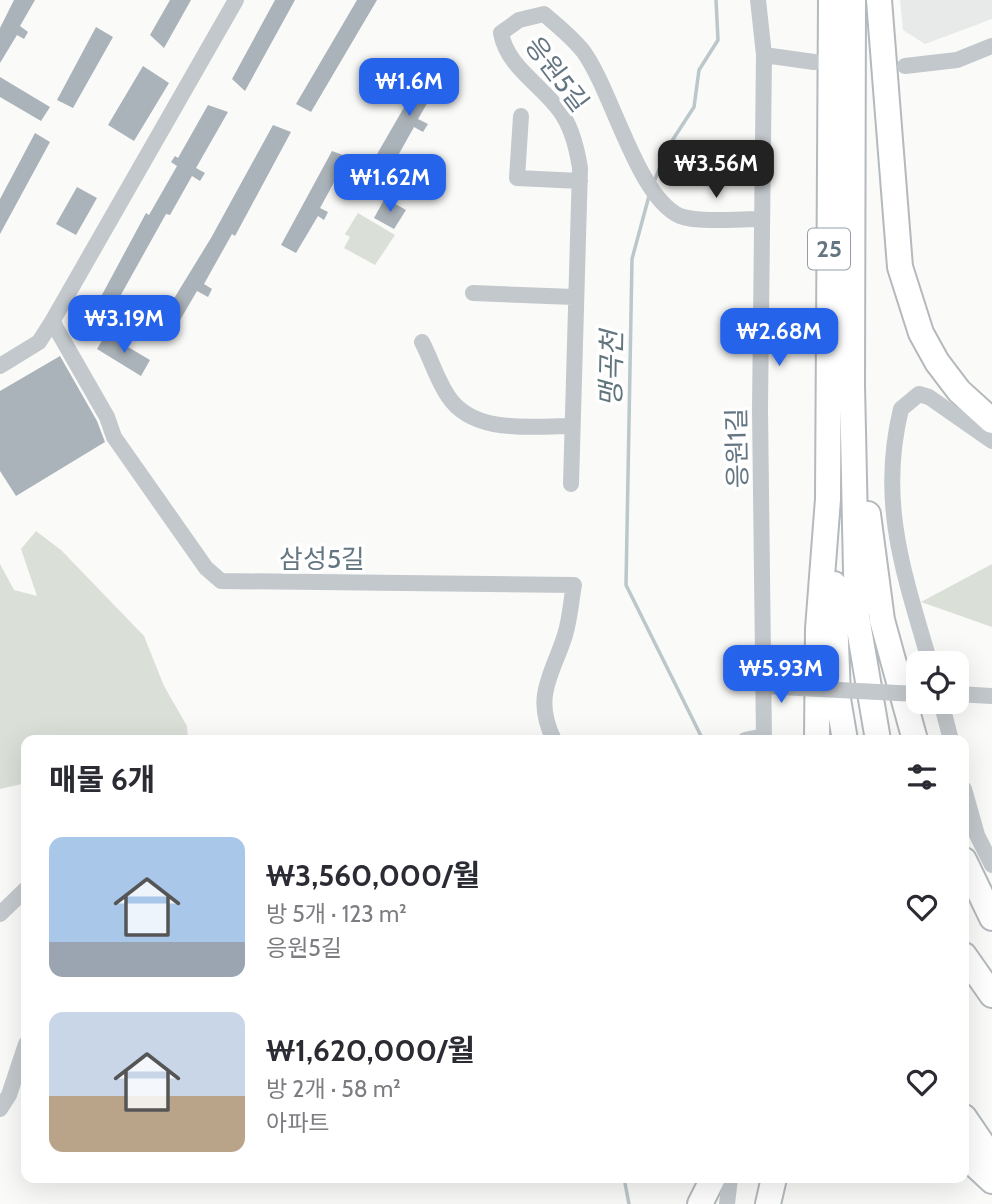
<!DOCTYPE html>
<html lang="ko">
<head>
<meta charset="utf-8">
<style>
  :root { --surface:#fff; --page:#f2f2f3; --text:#2b2b33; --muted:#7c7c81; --accent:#2563eb }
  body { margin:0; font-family:Cabin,"Noto Sans KR",sans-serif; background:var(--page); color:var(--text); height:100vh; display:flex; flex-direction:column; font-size:26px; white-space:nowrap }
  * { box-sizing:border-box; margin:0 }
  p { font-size:23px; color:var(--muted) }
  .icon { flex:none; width:38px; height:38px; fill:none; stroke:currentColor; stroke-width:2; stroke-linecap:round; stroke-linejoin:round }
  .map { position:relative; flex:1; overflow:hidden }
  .side { position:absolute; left:21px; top:735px; width:948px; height:448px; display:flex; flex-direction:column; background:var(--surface); border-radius:14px; box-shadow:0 7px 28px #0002 }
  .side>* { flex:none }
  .tools { position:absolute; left:906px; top:651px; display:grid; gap:14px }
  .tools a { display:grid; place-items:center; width:63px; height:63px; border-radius:14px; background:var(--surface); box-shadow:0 7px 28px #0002; font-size:35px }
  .price { position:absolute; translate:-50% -60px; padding:0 16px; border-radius:14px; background:var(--accent); color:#fff; font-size:23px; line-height:46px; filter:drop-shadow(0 2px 4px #0008) }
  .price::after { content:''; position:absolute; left:50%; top:42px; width:21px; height:16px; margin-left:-10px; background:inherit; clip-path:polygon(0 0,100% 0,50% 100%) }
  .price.current { background:#222; color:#fff }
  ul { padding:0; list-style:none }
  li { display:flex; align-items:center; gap:21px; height:175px; padding:0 28px }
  li span { display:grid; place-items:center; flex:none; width:196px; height:140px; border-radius:14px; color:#555 }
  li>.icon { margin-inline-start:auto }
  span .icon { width:84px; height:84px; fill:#fffc; stroke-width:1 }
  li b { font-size:30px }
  h2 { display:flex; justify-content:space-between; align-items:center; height:84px; padding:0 28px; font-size:30px }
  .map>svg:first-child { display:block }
  .built { fill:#e8e9e9 }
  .green { fill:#dadfd7 }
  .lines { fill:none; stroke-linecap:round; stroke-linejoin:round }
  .stream { stroke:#bbc7cb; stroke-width:3.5 }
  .building { fill:#aab3b9 }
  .highway-casing { stroke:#b4b9bd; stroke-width:28 }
  .minor { stroke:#c3c8cc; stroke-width:16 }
  .highway { stroke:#fff; stroke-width:24 }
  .minor-bridge { stroke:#c3c8cc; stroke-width:16 }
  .labels { text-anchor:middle; stroke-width:7; stroke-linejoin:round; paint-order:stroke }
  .shield { fill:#fff; stroke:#939fa8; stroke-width:2 }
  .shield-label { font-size:24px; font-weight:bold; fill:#657683 }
  .street-label { font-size:26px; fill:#657683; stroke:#fff }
  .water-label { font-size:28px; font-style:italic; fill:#60757c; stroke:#fff }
</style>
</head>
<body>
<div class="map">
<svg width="992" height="1204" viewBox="0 0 992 1204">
  <rect width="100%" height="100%" fill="#fafaf8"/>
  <path class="built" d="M900,0H992V19L925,44L903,30Z"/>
  <path class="green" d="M358,213L395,235L375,265L344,248L350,237L345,234Z
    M36,531L61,550L144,636L164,686L187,726L188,740H26V783L0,789V564L14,590L37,596L21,549Z
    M992,564V627L921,602Z"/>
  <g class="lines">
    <path class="stream" d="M654,182L668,147L694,107L699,70L718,40L716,0
      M649,196L632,259L626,585L703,740
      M624,1178L629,1204"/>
  </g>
  <path class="building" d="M14,0H35L20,26L28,32L24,39L17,35L0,63V28Z
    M170,0H191L164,48L150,35Z
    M275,0H295L245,91L232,79Z
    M357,0H377L311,112L296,104Z
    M96,27L113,37L73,108L57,100Z
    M432,59L439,62L441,59L450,64L418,119L428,124L423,132L414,127L386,177L369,168Z
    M143,66L169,83L134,141L108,125Z
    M0,77L50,107L41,121L0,97Z
    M208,105L228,112L196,168L205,173L200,181L192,176L170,215L166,214L108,318L96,306L146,213L149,215L177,166L171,162L175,156L178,158Z
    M273,125L291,132L235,236L232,234L204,284L212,289L208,297L197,291L176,327L162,318L211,238Z
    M35,133L50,142L0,234V199Z
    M332,151L348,157L320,208L328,212L324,220L318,216L296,253L281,245Z
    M77,187L97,198L76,235L56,224Z
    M385,198L406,210L394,229L374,218Z
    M106,334L150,360L141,376L97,349Z
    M60,356L97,421L105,442L16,496L0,471V391Z"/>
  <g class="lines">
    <defs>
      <path id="highway" d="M853,0L852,385L857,617L878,740
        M879,0L900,267L921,333L937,362L959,391L992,421
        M868,514L882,620L915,740
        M834,584L838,699L845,740
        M817,740L818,629L828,499L831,0
        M964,860L992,918
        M964,955L992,995
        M964,1117L992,1158
        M964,1155L992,1181
        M700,1204L713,1178
        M768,1204L774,1178"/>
    </defs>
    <use href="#highway" class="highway-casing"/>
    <path class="minor" d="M236,0L53,320L56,328L107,417L114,437L206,568L221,581L574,585C571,601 570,619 565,635C553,674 532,696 554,740
      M758,0L764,55L760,409L764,740
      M764,55L814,62
      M905,66L957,60L992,46
      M521,116L517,178L580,181
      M473,293L574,297
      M422,342C431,359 437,380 448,396C473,435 532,426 571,426
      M0,366L39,342L53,320
      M571,484L580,168C577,149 572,127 560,111C541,84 507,67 501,33L519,20L544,14C557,25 572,37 583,51C612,90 637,197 680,216C698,223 740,219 761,219
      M930,663C904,574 878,502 901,409L919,394L929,397L992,441
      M764,686L800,688
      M957,694L992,696
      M941,702L951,740
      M745,740L764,736
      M964,789L977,835L992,865
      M0,914L26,889
      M0,1109L9,1095L26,1044
      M727,1204L730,1178"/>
    <use href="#highway" class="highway"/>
    <path class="minor-bridge" d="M800,688L917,694"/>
  </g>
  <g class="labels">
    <rect class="shield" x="808" y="228.5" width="42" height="41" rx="5"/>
    <g class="shield-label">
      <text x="829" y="257">25</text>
    </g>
    <g class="street-label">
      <text transform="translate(557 74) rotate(53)" y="9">응원5길</text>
      <text transform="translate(737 448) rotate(-91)" y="9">응원1길</text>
      <text x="322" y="568">삼성5길</text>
    </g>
    <g class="water-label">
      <text transform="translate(611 369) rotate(-89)" y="10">맹곡천</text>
    </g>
  </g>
</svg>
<div class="tools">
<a><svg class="icon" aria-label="locate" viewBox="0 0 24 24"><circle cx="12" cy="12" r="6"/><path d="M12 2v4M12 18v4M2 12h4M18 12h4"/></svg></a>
</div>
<b class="price" style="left:409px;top:118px">₩1.6M</b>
<b class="price current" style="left:716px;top:200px">₩3.56M</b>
<b class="price" style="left:390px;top:214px">₩1.62M</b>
<b class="price" style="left:124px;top:355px">₩3.19M</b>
<b class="price" style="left:779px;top:368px">₩2.68M</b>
<b class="price" style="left:781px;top:705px">₩5.93M</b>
<section class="side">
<h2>매물 6개<svg class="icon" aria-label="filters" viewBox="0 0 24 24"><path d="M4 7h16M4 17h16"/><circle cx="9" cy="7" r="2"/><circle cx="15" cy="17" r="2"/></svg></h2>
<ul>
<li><span style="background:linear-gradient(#a9c7e8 75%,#9aa5b1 0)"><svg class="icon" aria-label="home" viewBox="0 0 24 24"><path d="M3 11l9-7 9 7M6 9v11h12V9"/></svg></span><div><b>₩3,560,000/월</b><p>방 5개 · 123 m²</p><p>응원5길</p></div><svg class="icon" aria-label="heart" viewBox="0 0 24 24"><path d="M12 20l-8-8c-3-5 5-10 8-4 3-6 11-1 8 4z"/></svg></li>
<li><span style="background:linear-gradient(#c9d6e8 60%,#b9a48a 0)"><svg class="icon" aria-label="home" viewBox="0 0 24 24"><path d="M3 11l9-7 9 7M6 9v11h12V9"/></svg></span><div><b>₩1,620,000/월</b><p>방 2개 · 58 m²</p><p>아파트</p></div><svg class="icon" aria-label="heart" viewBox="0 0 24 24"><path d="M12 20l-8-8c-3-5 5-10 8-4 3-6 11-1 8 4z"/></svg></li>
</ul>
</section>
</div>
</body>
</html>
